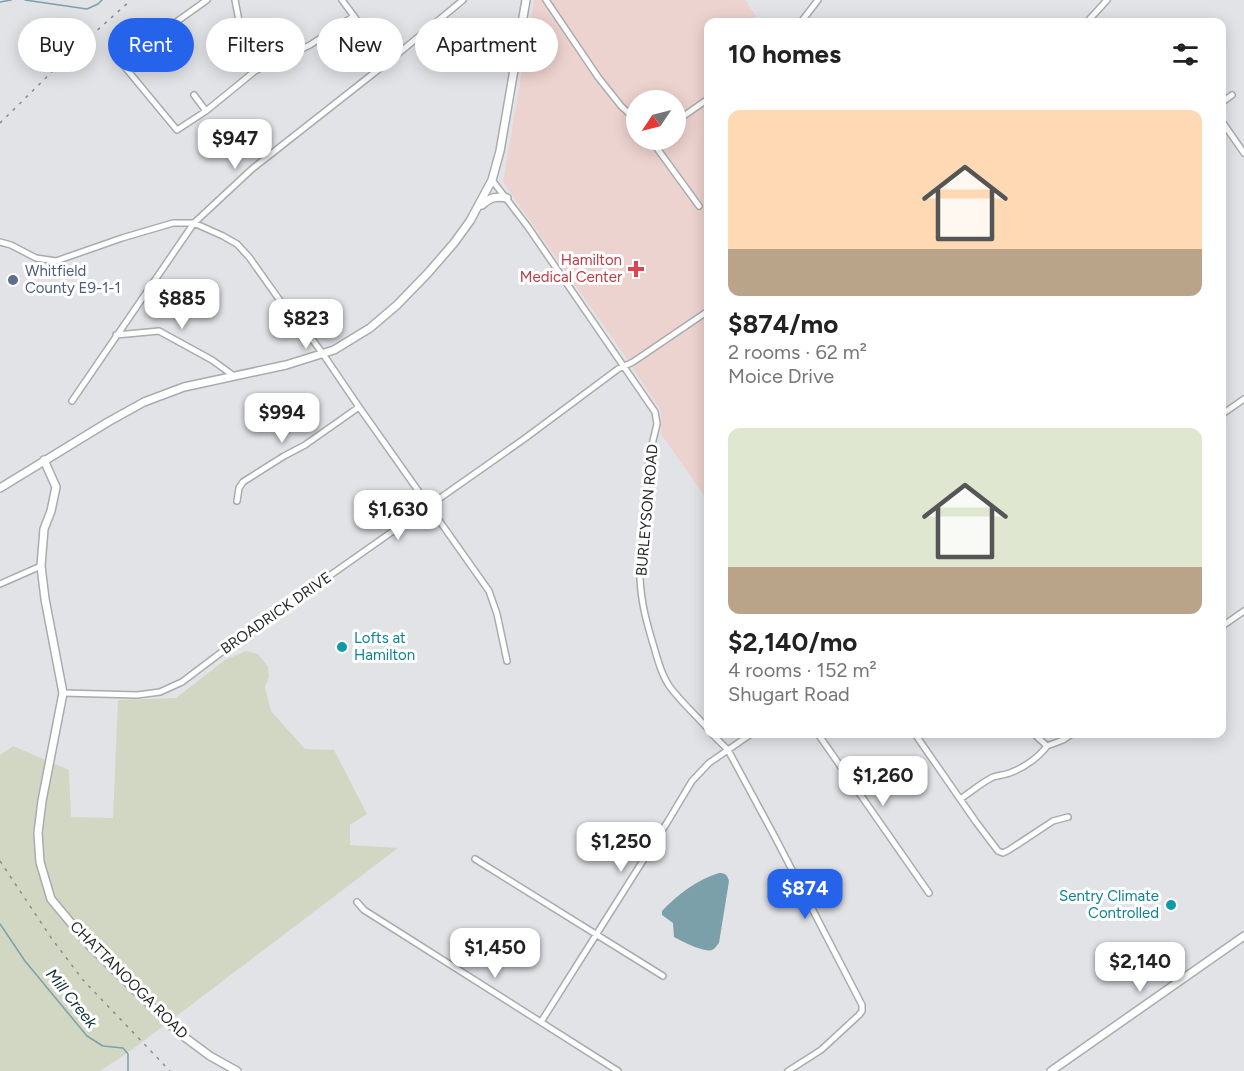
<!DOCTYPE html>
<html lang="en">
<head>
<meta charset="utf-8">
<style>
  :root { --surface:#fff; --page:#f6f6f6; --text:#222; --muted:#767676; --accent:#2563eb }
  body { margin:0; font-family:Figtree,sans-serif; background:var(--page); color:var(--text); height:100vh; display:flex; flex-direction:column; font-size:22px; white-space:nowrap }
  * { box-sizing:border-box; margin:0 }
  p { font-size:20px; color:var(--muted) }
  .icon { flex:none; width:33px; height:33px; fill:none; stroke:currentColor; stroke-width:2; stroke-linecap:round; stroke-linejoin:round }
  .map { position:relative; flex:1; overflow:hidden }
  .details { position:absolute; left:704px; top:18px; width:522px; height:720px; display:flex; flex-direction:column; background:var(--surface); border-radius:12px; box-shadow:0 3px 15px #0003 }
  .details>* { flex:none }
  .top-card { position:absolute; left:18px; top:18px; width:570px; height:54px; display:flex; gap:12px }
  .needle { width:39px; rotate:235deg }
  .tools { position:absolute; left:626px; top:90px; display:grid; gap:12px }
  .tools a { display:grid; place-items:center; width:60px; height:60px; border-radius:50%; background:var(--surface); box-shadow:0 3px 15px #0003; font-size:30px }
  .price { position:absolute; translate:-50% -51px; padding:0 14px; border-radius:12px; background:#fff; color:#222; font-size:20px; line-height:39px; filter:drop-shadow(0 2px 3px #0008) }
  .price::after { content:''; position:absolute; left:50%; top:36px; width:18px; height:14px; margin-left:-9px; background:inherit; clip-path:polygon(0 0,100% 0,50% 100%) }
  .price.active { background:var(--accent); color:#fff }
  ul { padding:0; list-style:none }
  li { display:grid; align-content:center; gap:12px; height:318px; padding:0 24px }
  li span { display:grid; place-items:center; height:186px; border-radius:12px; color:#555 }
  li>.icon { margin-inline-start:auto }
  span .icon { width:108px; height:108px; fill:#fffc; stroke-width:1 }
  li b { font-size:26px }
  h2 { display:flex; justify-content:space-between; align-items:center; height:72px; padding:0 24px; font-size:26px }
  .pill { padding:0 21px; border-radius:27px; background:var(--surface); box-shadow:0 3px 15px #0003; font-size:21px; line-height:54px }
  .pill.active { background:var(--accent); color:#fff }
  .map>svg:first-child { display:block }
  .medical { fill:#edd3cf; fill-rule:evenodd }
  .green { fill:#d1d7c2 }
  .water { fill:#7ca0a9 }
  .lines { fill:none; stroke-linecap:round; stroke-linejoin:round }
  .stream { stroke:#7ca0a9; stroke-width:1.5 }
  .street-casing { stroke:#a9abae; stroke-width:8 }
  .secondary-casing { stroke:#a9abae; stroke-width:10 }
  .street { stroke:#fff; stroke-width:5 }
  .secondary { stroke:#fff; stroke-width:7 }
  .rail { stroke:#898a8d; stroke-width:1.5; stroke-dasharray:3 6; stroke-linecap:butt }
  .health-dot { fill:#e0444e; stroke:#fff; stroke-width:2 }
  .service-dot { fill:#5c6f8a; stroke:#fff; stroke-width:2 }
  .culture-dot { fill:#0f9aa8; stroke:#fff; stroke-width:2 }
  .labels { text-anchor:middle; stroke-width:6; stroke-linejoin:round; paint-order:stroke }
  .health-label { font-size:15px; fill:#be3a42; stroke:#fff; text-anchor:end }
  .service-label { font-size:15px; fill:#4e5e75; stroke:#fff; text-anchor:start }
  .street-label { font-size:15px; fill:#272729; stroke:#fff }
  .culture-label { font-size:15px; fill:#0d838f; stroke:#fff; text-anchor:start }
  .water-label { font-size:16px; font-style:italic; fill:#0b3038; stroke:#fff }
</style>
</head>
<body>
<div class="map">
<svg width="1244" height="1071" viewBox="0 0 1244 1071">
  <rect width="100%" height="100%" fill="#e2e3e7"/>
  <path class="medical" d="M534,0H745L760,22H708V501L661,434V411L625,356L503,182ZM636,100H675V140H636Z"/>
  <path class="green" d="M246,651L258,654L268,667L269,677L265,687L271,711L305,749L334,750L367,814L350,825V845L398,848L133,1049L100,1071H0V755L13,746L69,770L71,817L113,818L118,700L176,698L225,660Z"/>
  <path class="water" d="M719,873C726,873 727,875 729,881L719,943C717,945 715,949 712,950C705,953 681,941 674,937L673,923L662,915V911C677,895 698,879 719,873Z"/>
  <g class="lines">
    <path class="stream" d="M25,0L87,9L98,4L102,0
      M0,2L11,0
      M0,924L25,961L87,1036L103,1046L123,1048L128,1054V1071"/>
    <defs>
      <path id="street" d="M235,0L246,57L255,71
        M342,0L388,62
        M546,0L598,77L621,106L636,120
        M801,22L818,0
        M1087,22L1107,0
        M144,45L207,0
        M119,60L177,130L206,111L255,71L310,45L354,16
        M194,95L206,111
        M1221,103L1232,95
        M1221,120L1244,153
        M675,122L708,99
        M651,140L699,206
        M492,180L528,227L655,412L657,424L649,457L640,578C641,603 647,624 654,647C658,661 662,676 670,687C681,702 696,715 708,729
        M0,242L11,245L36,258L56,261L122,238L173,223H194L223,236L237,244L249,257L286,309L303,327L323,354L359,407L489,591L497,614L507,661
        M116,335L159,331L212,360L234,376
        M72,401L194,223L252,169L388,62L463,0
        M1221,415L1244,399
        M237,501L239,488L243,482L284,456L305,445L359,407
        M0,584L41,566
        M1221,627L1244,611
        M63,693L137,695L160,692L182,682L231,645L524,439L618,369L633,362L708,311
        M712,734L728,750L776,839L862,1005V1011L859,1015L821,1050L788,1071
        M818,734L929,893
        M915,734L976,822L998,851L1003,853L1009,850L1053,821L1068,817
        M1034,734L1047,746L1063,740L1072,734
        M960,799C971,792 981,783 993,777C999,775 1006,775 1012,772C1025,767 1039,757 1047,746
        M475,859L663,976
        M357,902L364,910L618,1071
        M541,1022L668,821L692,781L709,763L751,734"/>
      <path id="secondary" d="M482,205C491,197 496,196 507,198
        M44,460L56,487L51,511L44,529L41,566L45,599L63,693L42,801L38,833L40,862L51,899L90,946L179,1033L210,1056L237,1071
        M0,488L108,422L144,402L184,387L286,365L334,350L370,328L397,305L428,273L454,243L470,221L492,180L500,151L526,0
        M1051,1071L1244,936"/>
    </defs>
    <use href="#street" class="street-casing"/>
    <use href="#secondary" class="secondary-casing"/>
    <use href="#street" class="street"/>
    <use href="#secondary" class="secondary"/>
    <path class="rail" d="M0,123L65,59L131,0
      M0,861L52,939L83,980L170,1071"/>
  </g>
  <path class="health-dot" d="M633 260h6v6h6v6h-6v6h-6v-6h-6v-6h6z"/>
  <circle class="service-dot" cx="13" cy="280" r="6"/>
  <g class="culture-dot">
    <circle cx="342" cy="647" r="6"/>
    <circle cx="1171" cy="905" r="6"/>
  </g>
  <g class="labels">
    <g class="health-label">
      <text x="622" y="265">Hamilton<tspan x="622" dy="17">Medical Center</tspan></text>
    </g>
    <g class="service-label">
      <text x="25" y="276">Whitfield<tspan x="25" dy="17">County E9-1-1</tspan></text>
    </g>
    <g class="street-label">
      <text transform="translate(647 510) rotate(-85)" y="5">BURLEYSON ROAD</text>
      <text transform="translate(276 613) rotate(-35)" y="5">BROADRICK DRIVE</text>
      <text transform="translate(129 980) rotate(45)" y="5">CHATTANOOGA ROAD</text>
    </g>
    <g class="culture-label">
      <text x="354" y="643">Lofts at<tspan x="354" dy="17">Hamilton</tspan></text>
      <text x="1159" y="901" text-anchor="end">Sentry Climate<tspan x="1159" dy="17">Controlled</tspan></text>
    </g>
    <g class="water-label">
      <text transform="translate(72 998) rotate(51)" y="6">Mill Creek</text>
    </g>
  </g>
</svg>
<div class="tools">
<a><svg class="needle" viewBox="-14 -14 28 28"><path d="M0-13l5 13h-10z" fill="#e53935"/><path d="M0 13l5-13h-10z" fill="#767676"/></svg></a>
</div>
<b class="price" style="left:235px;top:170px">$947</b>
<b class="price" style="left:182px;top:330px">$885</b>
<b class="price" style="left:306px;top:350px">$823</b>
<b class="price" style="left:282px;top:444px">$994</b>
<b class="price" style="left:398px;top:541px">$1,630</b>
<b class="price" style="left:883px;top:807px">$1,260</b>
<b class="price" style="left:621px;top:873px">$1,250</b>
<b class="price active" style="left:805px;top:920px">$874</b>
<b class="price" style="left:495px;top:979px">$1,450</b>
<b class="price" style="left:1140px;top:993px">$2,140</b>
<div class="top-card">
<a class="pill">Buy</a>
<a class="pill active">Rent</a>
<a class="pill">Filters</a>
<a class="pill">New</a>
<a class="pill">Apartment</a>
</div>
<section class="details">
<h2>10 homes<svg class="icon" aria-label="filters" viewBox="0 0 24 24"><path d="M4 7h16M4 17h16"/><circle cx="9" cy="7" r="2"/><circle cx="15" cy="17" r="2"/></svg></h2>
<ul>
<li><span style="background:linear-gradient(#ffd9b3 75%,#b9a48a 0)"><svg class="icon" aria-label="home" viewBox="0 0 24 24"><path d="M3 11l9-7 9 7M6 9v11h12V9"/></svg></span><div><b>$874/mo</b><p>2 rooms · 62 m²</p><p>Moice Drive</p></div></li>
<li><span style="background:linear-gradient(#dfe7d0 75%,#b9a48a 0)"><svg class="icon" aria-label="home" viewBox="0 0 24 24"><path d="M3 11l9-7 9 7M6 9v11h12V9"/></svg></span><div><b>$2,140/mo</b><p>4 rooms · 152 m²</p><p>Shugart Road</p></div></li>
</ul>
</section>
</div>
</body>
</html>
